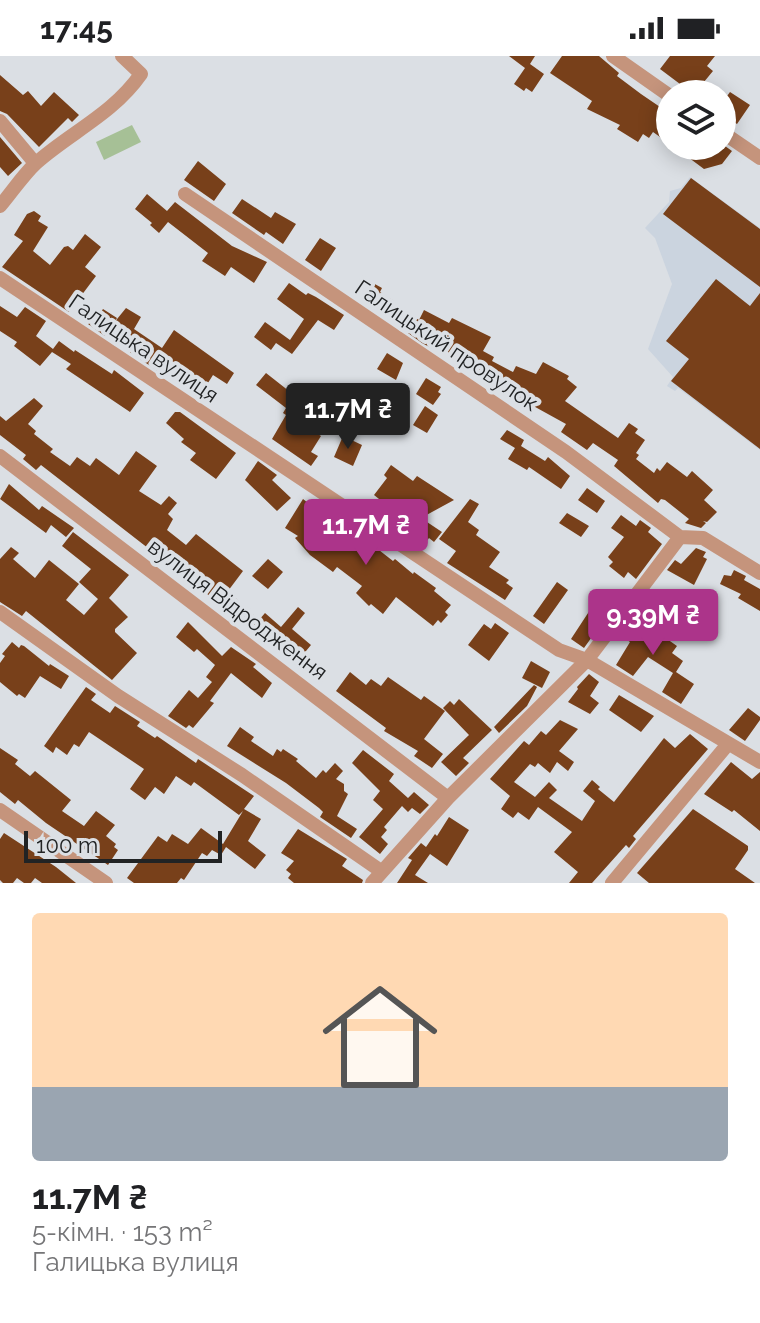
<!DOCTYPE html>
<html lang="uk">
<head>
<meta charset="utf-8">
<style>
  :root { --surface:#fff; --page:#f6f6f6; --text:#202124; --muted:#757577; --line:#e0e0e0; --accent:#ac348a }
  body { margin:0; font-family:Raleway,sans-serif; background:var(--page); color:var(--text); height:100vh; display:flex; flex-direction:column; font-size:30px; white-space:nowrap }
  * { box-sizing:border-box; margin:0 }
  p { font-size:26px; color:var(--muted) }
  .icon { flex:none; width:44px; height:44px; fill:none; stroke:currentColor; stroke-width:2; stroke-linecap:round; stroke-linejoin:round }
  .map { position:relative; height:827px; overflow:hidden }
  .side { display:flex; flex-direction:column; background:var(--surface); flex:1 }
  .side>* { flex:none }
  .controls { position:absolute; left:656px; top:24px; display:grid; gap:16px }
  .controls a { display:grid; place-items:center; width:80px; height:80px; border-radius:50%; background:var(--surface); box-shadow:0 4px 20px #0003; font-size:40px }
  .scale { position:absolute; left:24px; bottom:20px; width:198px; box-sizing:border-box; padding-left:8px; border:4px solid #212324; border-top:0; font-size:22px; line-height:28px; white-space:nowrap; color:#212324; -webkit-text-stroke:6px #dbdfe4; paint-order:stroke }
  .price { position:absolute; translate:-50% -68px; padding:0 18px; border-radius:8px; background:var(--accent); color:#fff; font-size:26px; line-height:52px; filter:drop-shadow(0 2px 4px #0008) }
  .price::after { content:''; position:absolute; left:50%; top:48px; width:24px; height:18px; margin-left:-12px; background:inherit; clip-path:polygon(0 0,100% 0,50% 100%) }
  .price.on { background:#222; color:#fff }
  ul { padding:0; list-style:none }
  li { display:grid; align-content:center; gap:16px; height:424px; padding:0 32px }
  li+li { border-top:2px solid var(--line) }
  li span { display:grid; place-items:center; height:248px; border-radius:8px; color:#555 }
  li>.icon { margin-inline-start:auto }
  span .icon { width:144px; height:144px; fill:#fffc; stroke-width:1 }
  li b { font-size:34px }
  .status { display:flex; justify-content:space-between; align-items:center; height:56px; padding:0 40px; background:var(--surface); direction:ltr }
  .status svg { height:22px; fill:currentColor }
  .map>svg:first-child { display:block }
  .built { fill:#cbd4df }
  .green { fill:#a6c096 }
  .building { fill:#78401a }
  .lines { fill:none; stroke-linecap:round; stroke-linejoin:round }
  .street { stroke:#c5947c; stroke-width:14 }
  .labels { text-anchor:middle; stroke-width:8; stroke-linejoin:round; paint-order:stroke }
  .street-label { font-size:22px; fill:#212324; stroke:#dbdfe4 }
</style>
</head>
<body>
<div class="status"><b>17:45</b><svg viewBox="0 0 49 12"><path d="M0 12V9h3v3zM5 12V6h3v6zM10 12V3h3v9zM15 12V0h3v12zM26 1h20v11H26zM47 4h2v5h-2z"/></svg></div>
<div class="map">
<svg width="760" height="827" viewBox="0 0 760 827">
  <rect width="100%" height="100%" fill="#dbdfe4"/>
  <path class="built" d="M690,121L760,172V394L678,332L675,335L667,330L673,321L648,293L672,228L655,182L645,172L669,146L670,135L681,132Z"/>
  <path class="green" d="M132,69L141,86L104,104L96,86Z"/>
  <path class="building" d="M509,0H535L530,8L544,18L532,36L526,32L524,35L514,28L525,12Z
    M562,0H599L619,17L617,20L641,38L663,53L666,49L670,50V88L653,76L649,82L643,78L638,86L617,73L620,69L587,53L592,45L550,17Z
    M670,0H715L707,10L713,15L699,32L693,28L688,34L660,13Z
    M0,19L23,39L28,35L41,50L54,36L79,59L72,66L68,62L39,91L7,58L0,55Z
    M730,36L750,49L737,68L722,58L726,51L722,47Z
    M0,81L22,107L8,120L0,111Z
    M673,90H725L732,95L722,108L704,113Z
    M198,105L226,128L214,145L184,124Z
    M691,122L760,173V231L663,158Z
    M147,138L167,155L175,146L232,190L267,206L254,227L231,211L225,220L202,205L208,197L168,166L159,177L150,169L152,167L135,153Z
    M242,143L271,162L275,156L296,168L283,188L266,176L264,179L232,157Z
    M34,155L41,160L38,165L48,171L33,195L50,209L64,191L68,190L73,194L85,178L101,191L85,211L96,220L69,256L2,211L23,185L14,179L27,158Z
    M320,182L336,192L321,215L305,204Z
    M716,223L750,250L760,237V393L671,325L689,303L666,285Z
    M289,227L306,239L308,237L316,241L344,259L334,274L318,264L292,298L276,287L271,294L254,281L265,266L290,284L304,263L277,243Z
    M373,227L382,232L380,236L394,245L392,248L419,264L424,254L449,267L452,262L491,281L483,295L494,301L492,305L513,316L516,310L536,318L543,306L569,320L567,323L577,331L565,345L618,382L629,367L638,373L635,377L645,384L636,397L639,399L636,403L654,417L657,412L660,415L667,406L687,421L692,415L713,434L704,444L717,456L707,466L703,465L706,467L701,472L685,467L689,463L665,444L661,443L658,447L614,410L618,404L593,387L587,394L561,376L566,368L454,306L457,301L437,290L435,294L422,287L408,277L410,274L393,265L394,262L364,244Z
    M0,250L17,261L25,251L46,265L36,280L53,293L59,285L74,296L75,294L112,318L114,314L144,337L130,356L66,313L71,308L52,296L40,310L14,290L17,286L0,275Z
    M126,252L141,261L134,273L162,292L174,274L234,317L227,328L213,319L201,338L165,315L162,318L127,294L133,284L112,270L105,280L88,268L98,254L101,256L103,253L117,262L113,268Z
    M387,297L403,307L396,324L377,313Z
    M266,317L294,339L299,332L307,337L296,354L318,368L313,375L321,380L311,396L318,400L311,410L272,383L286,359L283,357L286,352L256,329Z
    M426,322L441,331L438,336L441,338L433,349L416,338Z
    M34,342L43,350L28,368L36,375L34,378L53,393L50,396L70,410L77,401L90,410L96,402L119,419L136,395L157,410L139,435L161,449L169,440L177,447L168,458L173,463L167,474L186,489L196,478L243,515L228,535L259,564L265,557L281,571L298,551L305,557L292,573L311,589L296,607L41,409L36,414L23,403L26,399L0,379V360L6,365Z
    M425,350L438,359L427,377L413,369Z
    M175,356H180L236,397L216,423L190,404L196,397L181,386L184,383L166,367Z
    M507,374L524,384L521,390L545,405L548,401L570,420L561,433L529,411L527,414L508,403L515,392L500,383Z
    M343,380L362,389L353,410L334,401Z
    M258,405L277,419L272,424L291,442L277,455L245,424Z
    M391,409L413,425L417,420L454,444L421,462L442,476L434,486L429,482L422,491L400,475L407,465L389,454L382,464L370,456L379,443L374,439L387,422L384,419Z
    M9,428L39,454L42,450L74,472L66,481L51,469L46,477L0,443Z
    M587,432L605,445L597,457L578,444Z
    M303,443L324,459L318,466L337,481L347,469L393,505L395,503L413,518L414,516L436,532L434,535L451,549L445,556L448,559L441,567L438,564L433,570L396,541L383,558L371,548L369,550L356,537L362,530L337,511L333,516L310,499L295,482L298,480L285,472Z
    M470,443L479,448L468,466L479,474L476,479L500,496L489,511L509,524L506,527L513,532L505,544L447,507L456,495L439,483Z
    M567,457L589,470L581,481L559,467Z
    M621,459L636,470L640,464L651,472L648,476L662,488L636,523L628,516L624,522L609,510L613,506L608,501L624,481L611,472Z
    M73,476L129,519L109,542L128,561L115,573V576L137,597L112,624L26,555L22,560L0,546V503L11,491L19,497L13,503L35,522L49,504L79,528L66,544L84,559L98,543L79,526L91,513L62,490Z
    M696,492L706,496L703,501L707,503L694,529L667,514L675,504L681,508Z
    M268,503L283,516L268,533L252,520Z
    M734,514L746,520L744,524L760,533V555L738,542L741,538L720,528L724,519L731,520Z
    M557,526L568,534L544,568L533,560Z
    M590,554L604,564L584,592L571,583Z
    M633,559L677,590L672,597L683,605L676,616L694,628L681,648L662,636L673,617L648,601L633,620L616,609L630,586L620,579Z
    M188,566L222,600L231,591L256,608L253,611L272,627L262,642L231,617L210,645L214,647L193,672L189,669L186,672L168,660L189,634L198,642L212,626L206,621L215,609L197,593L194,596L176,581Z
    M495,567L509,577L489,605L468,589L484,568L491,573Z
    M12,586L19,592L21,589L24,590L49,610L50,608L69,620L61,633L40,620L25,642L19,638L17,640L0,626V607L5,600L2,598Z
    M531,605L550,616L542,632L522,622Z
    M350,616L366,629L371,623L381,630L388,621L421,644L424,640L445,655L424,683L443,698L432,712L414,700L418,695L384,675L386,672L336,635Z
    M589,618L599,626L590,640L599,647L590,658L568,646L578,633L577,631Z
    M534,629L537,631L527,650L499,677L494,671Z
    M86,631L96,638L91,644L110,657L115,650L140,666L137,670L155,682L157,680L196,707L198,703L254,740L244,753L261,763L248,785L266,799L255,813L226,791L221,799L212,794L207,800L202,797L184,824L181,822L177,827H134L127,822L158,780L167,786L172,778L188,788L201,772L223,788L243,755L239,759L194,726L191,730L176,720L164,738L155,731L145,744L130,733L144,713L89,676L79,691L74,688L67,699L56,691L53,697L44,690Z
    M619,639L654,660L641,676L609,654Z
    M459,643L492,674L463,702L469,707L456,720L441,706L469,679L443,652L450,645L454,649Z
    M748,652L760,661V664L745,685L729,674Z
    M560,664L578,673L559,695L574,706L568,715L557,706L550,717L538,707L535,711L530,708L514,726L535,741L549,726L557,734L549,742L582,765L595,745L583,735L592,724L600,731L598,733L614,746L664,682L675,692L690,678L708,693L633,780L636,783L629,792L626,789L592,827H569L578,816L554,796L572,776L538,751L529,764L518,756L513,762L501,753L510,740L490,723L524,685L529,689L541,675L546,679Z
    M240,671L254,681L251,685L273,700L277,693L281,696L283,693L298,703L296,705L316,722L323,714L326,717L335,707L343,715L336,723L344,728V735L348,738L337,760L357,773L351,782L320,761L323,756L319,752L286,727L227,690Z
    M0,692L18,704L15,708L30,720L35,715L71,744L62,755L84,770L96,755L115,769L106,780L116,788L114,791L118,794L108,809L46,767L18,744L15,748L0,736Z
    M363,694L394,718L389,725L408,742L414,736L429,749L420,758L412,752L408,756L402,750L384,771L387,774L381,781L388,788L380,798L359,781L383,753L373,744L380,735L352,707Z
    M731,706L752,723L760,716V775L734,754L732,756L704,738Z
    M693,753L748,790V794L735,813L755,827H649L637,817Z
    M449,761L469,774L447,810L430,798L415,819L428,827H397L412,804L408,802L421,787L426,791L435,778L437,780Z
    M298,773L347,803L342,810L363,824L362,827H294L288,822L291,818L286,814L294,805L281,797Z
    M4,777L56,811L76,827H42L35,822L31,827H24L17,822L13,827H3L0,824V783Z"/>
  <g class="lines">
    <path class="street" d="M613,0L670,40
      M0,65L35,107
      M722,76L760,102
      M185,138L566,396L680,481
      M0,150C12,136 23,119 36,107C71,76 113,58 141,18L122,0
      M0,222L559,594L587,604L760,706
      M0,400L448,742
      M680,481L703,482L760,517
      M0,556L118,640L242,719L381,815
      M0,754L106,827
      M372,827L448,742L587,604L680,481
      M612,827L728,688"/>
  </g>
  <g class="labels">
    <g class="street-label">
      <text transform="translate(447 289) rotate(34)" y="8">Галицький провулок</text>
      <text transform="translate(144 292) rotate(34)" y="8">Галицька вулиця</text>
      <text transform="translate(238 553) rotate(37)" y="8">вулиця Відродження</text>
    </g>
  </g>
</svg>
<div class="controls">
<a><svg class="icon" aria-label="layers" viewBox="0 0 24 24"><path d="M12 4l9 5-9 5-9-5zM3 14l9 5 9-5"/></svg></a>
</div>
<div class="scale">100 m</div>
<b class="price on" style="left:348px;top:395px">11.7M ₴</b>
<b class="price" style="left:366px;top:511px">11.7M ₴</b>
<b class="price" style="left:653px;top:601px">9.39M ₴</b>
</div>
<section class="side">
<ul>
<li><span style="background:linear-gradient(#ffd9b3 70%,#9aa5b1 0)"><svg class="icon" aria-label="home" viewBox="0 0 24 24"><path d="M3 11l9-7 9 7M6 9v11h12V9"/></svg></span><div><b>11.7M ₴</b><p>5-кімн. · 153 m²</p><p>Галицька вулиця</p></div></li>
</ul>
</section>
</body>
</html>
